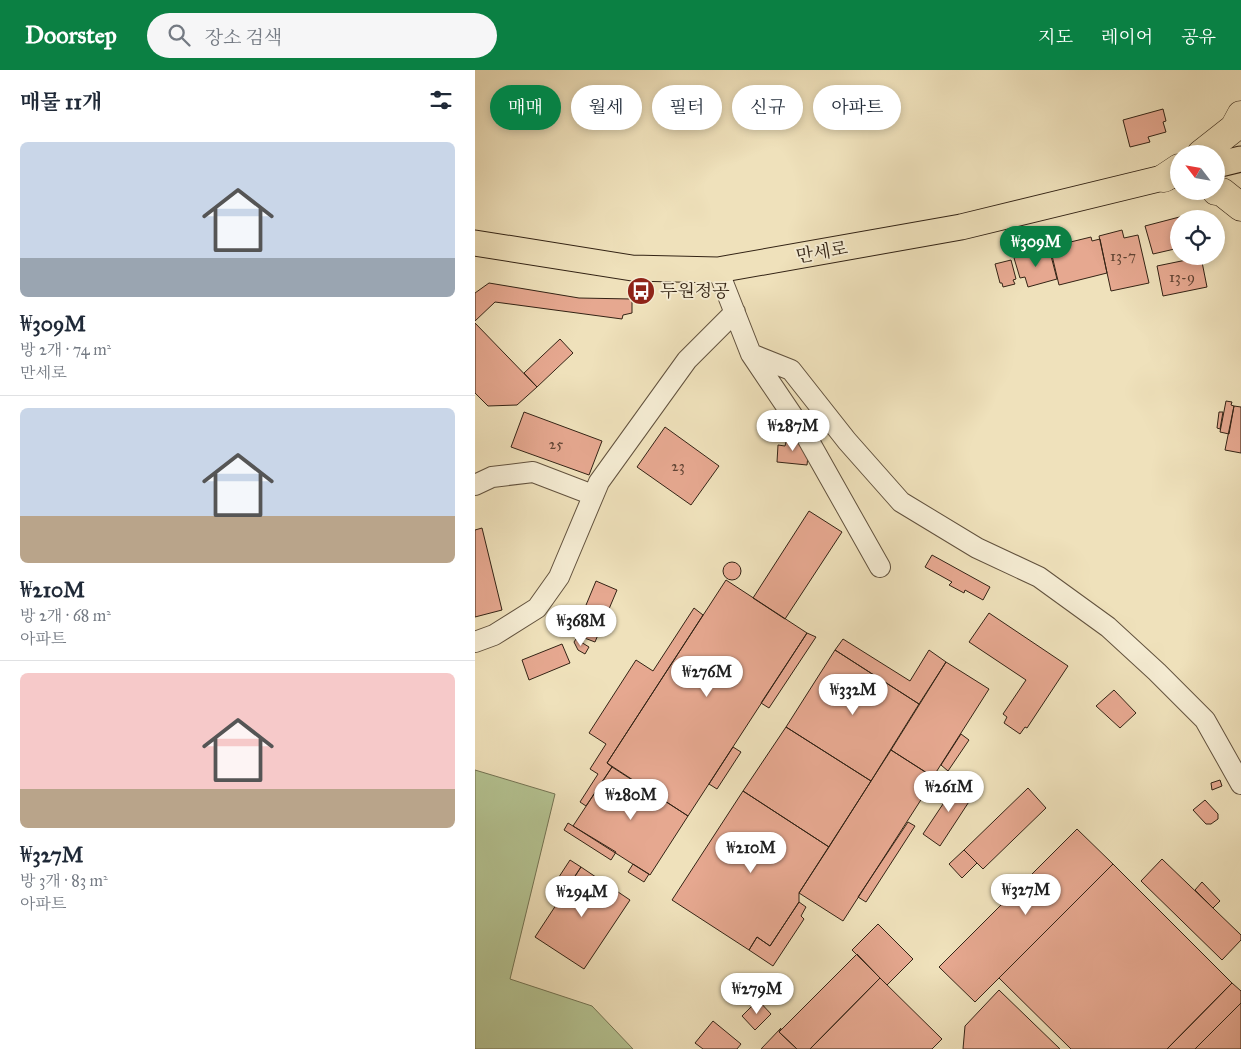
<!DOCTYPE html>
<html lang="ko">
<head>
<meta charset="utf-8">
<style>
  :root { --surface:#fff; --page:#f6f6f7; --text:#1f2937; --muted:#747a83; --line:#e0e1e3; --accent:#0b8043 }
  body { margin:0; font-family:"IM FELL Great Primer","Noto Serif KR",serif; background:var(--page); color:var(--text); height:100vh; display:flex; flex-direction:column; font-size:19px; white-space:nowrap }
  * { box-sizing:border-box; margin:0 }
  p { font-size:16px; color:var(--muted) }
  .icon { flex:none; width:28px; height:28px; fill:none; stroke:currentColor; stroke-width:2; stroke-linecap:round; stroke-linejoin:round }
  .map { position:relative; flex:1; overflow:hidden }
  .panel { display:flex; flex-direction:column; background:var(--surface); width:475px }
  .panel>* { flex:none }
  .guide { position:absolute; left:15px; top:15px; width:475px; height:45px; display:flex; gap:10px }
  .needle { width:32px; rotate:301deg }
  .fabs { position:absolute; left:695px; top:75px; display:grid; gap:10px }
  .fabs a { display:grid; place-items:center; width:55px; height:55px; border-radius:50%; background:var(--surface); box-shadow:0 2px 8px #0003; font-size:25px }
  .price { position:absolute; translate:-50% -42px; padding:0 11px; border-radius:18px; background:#fff; color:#222; font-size:16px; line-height:32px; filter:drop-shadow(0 1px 2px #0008) }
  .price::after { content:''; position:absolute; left:50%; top:30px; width:15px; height:11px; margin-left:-8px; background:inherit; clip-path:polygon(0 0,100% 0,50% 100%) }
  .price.current { background:var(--accent); color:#fff }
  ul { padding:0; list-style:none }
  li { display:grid; align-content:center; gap:10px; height:265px; padding:0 20px }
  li+li { border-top:1px solid var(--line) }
  li span { display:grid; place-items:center; height:155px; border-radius:8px; color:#555 }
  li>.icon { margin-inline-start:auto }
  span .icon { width:90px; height:90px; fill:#fffc; stroke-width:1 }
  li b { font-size:21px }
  h2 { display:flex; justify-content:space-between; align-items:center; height:60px; padding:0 20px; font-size:21px }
  .pill { padding:0 18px; border-radius:22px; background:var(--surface); box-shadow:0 2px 8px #0003; font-size:18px; line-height:45px }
  .pill.current { background:var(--accent); color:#fff }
  header { display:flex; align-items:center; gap:30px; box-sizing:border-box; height:70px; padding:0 25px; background:var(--accent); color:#fff }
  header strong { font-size:24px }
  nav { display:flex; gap:28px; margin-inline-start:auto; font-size:18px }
  .search { width:350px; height:45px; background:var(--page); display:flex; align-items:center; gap:12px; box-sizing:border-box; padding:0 18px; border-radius:28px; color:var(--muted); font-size:19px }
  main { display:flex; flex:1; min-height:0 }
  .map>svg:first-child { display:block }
  .green { fill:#b5c493; stroke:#747454 }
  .building { fill:#e6a890; stroke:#332315 }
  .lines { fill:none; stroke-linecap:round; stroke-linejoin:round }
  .minor-casing { stroke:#62523e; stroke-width:22 }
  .major-casing { stroke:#332315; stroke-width:27 }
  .highway-casing { stroke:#332315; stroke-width:29 }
  .minor { stroke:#f5ecd3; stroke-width:20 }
  .major { stroke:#efe1bb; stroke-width:25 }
  .highway { stroke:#efe1bb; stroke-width:28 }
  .labels { text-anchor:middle; stroke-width:4; stroke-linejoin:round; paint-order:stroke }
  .number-label { font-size:15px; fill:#604434 }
  .street-label { font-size:18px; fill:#332315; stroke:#f5ecd3 }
  .poi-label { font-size:18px; fill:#332315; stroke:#f5ecd3; text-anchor:start }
</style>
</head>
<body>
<header>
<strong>Doorstep</strong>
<div class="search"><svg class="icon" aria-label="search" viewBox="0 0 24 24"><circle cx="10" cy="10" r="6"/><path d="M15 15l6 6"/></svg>장소 검색</div>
<nav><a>지도</a><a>레이어</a><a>공유</a></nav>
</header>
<main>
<section class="panel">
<h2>매물 11개<svg class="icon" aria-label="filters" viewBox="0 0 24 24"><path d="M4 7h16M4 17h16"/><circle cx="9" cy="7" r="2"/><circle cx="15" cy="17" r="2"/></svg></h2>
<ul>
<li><span style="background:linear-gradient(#c9d6e8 75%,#9aa5b1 0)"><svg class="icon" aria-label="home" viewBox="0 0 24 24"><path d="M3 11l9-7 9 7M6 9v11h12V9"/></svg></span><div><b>₩309M</b><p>방 2개 · 74 m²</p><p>만세로</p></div></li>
<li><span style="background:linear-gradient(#c9d6e8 70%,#b9a48a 0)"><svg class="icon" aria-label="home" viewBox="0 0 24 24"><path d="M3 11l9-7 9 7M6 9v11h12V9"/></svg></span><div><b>₩210M</b><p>방 2개 · 68 m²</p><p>아파트</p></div></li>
<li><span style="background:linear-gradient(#f6c9c9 75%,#b9a48a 0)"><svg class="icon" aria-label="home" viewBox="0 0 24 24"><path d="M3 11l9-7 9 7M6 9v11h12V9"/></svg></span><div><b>₩327M</b><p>방 3개 · 83 m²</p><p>아파트</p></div></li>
</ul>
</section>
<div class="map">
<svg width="766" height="979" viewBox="0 0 766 979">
  <rect width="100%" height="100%" fill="#efe1bb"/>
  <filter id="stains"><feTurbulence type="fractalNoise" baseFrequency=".004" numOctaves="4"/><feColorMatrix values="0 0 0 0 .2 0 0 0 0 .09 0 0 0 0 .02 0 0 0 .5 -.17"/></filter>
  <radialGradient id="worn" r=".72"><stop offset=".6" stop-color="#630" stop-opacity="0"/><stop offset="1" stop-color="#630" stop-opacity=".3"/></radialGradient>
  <path class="green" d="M0,700L80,724L35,909L117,936L158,979H0Z"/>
  <path class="building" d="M688,39L691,51L688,52L691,62L673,67L675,72L655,77L648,50Z
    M716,144L718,149H704V178L678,184L670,156Z
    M647,160L649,168L663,165L674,213L636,221L624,166Z
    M616,167L617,171L625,169L632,203L584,215L575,177Z
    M574,178L582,209L553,217L550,207L545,208L539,188Z
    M726,187L732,217L688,226L682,196Z
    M536,190L541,209L538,210L540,214L528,217L527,213H525L520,194Z
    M14,213L104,228L157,229V243L148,245L147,249L20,232L0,251V223Z
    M0,253L62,317L42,335L13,336L0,323Z
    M85,269L98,283L62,317L49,303Z
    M751,331L757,332L756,335L759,336L754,364L745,362Z
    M759,336L766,337V383L750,380Z
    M49,342L127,371L114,405L36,377Z
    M744,342H748L745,359L742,358Z
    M190,357L244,396L216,435L162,397Z
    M317,368H323L334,377L332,395L302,392L303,375L310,376L311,372Z
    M334,441L367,462L310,549L278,528Z
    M7,458L27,540L0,547V460Z
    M457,485L515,517L508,530L490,520L489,523L474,515L477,512L450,497Z
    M248 501a9 9 0 1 1 18 0a9 9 0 1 1-18 0Z
    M251,510L332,563L213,746L132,693Z
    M121,511L142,520L120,572L99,564Z
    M219,538L228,545L132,693L137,697L111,736L105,732L123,704L115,699L131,674L114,663L161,590L178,601Z
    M514,543L593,596L552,658L550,657L545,664L529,653L532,647L528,644L551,610L494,572Z
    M332,563L341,567L294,638L286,633Z
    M101,569L114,577L110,584L103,580L99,572Z
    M368,569L435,611L454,580L471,592L444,634L360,580Z
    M87,574L95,593L54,610L47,590Z
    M360,580L444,634L396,711L311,657Z
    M471,592L514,619L458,707L416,680Z
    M639,620L661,643L645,658L621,636Z
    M311,657L396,711L354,777L268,721Z
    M486,664L494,670L473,701L466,695Z
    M258,677L266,682L242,719L234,714Z
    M416,680L460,708L368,851L324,823Z
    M137,697L213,746L175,805L98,756Z
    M484,710L501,721L465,776L448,764Z
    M745,710L747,716L737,720L736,713Z
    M553,718L571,738L508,799L489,780Z
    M268,721L354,777L324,823V832L295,876L282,867L274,880L197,830Z
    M730,730L743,744V749L736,754H731L718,740Z
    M433,752L440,756L391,832L383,827Z
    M93,753L141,782L136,790L89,760Z
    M602,759L638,794L500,932L464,897Z
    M489,780L502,793L487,808L474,794Z
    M687,789L766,865V870L747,890L666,811Z
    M95,790L106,797L91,820L80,813Z
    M158,794L174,804L169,812L153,802Z
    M638,794L757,913L692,979H596L524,908Z
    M106,797L155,830L109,899L60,867Z
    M727,812L745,831L738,838L720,820Z
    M324,832L331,837L326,846L329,849L298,896L274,880L282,867L295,876Z
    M403,854L438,889L412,915L377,880Z
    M382,884L405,908L335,979H322L304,962Z
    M405,908L467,969L457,979H335Z
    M757,913L766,921V933L720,979H692Z
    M524,920L585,979H488L490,956Z
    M283,930L296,944L280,960L267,946Z
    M766,933V979H720Z
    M238,951L266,974L262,979H228L220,973Z
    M306,958L304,962L322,979H286Z"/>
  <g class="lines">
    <defs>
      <path id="minor" d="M243,200L276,284L330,364L405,497
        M276,284L316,300L372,371L426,432L502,478L564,507L633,557L682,602L730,650L766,714
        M0,415L17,407L58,402L118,425
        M0,572L19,565L62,538L84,507L124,412L212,290L260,242"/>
      <path id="major" d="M741,95L766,89
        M0,173L157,198L243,200L486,157L704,104"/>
      <path id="highway" d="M726,84L759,58L766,45
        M689,108L704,98
        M741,121L747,122L766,137"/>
    </defs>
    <use href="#minor" class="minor-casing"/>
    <use href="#major" class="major-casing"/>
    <use href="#highway" class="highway-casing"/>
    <use href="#minor" class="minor"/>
    <use href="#major" class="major"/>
    <use href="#highway" class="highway"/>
  </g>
  <defs>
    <symbol id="bus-disc" viewBox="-11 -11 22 22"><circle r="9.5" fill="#8f2418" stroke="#f5ecd3"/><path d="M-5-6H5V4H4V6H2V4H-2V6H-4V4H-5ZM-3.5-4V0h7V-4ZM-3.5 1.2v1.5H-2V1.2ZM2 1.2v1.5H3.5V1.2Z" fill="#fff"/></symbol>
  </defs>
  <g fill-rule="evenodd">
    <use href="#bus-disc" x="150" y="205" width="32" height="32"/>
  </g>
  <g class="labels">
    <g class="number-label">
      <text x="648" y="191">13-7</text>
      <text x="707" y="212">13-9</text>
      <text x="81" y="379">25</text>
      <text x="203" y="401">23</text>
    </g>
    <g class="street-label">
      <text transform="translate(347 182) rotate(-10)" y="6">만세로</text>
    </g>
    <g class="poi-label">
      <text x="185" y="227">두원정공</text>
    </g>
  </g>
  <rect width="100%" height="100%" filter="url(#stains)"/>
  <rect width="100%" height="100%" fill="url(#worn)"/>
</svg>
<div class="fabs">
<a><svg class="needle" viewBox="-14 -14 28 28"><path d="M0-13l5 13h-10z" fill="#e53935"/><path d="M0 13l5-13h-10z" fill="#747a83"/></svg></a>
<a><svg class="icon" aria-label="locate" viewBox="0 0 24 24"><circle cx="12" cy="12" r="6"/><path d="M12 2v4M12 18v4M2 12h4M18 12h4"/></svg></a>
</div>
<b class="price current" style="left:561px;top:198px">₩309M</b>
<b class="price" style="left:318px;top:382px">₩287M</b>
<b class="price" style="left:106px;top:577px">₩368M</b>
<b class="price" style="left:232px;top:628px">₩276M</b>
<b class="price" style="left:378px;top:646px">₩332M</b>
<b class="price" style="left:474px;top:743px">₩261M</b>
<b class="price" style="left:156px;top:751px">₩280M</b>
<b class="price" style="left:276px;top:804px">₩210M</b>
<b class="price" style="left:551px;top:846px">₩327M</b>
<b class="price" style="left:107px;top:848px">₩294M</b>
<b class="price" style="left:282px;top:945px">₩279M</b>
<div class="guide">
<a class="pill current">매매</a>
<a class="pill">월세</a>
<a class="pill">필터</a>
<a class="pill">신규</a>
<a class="pill">아파트</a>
</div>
</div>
</main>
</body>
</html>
